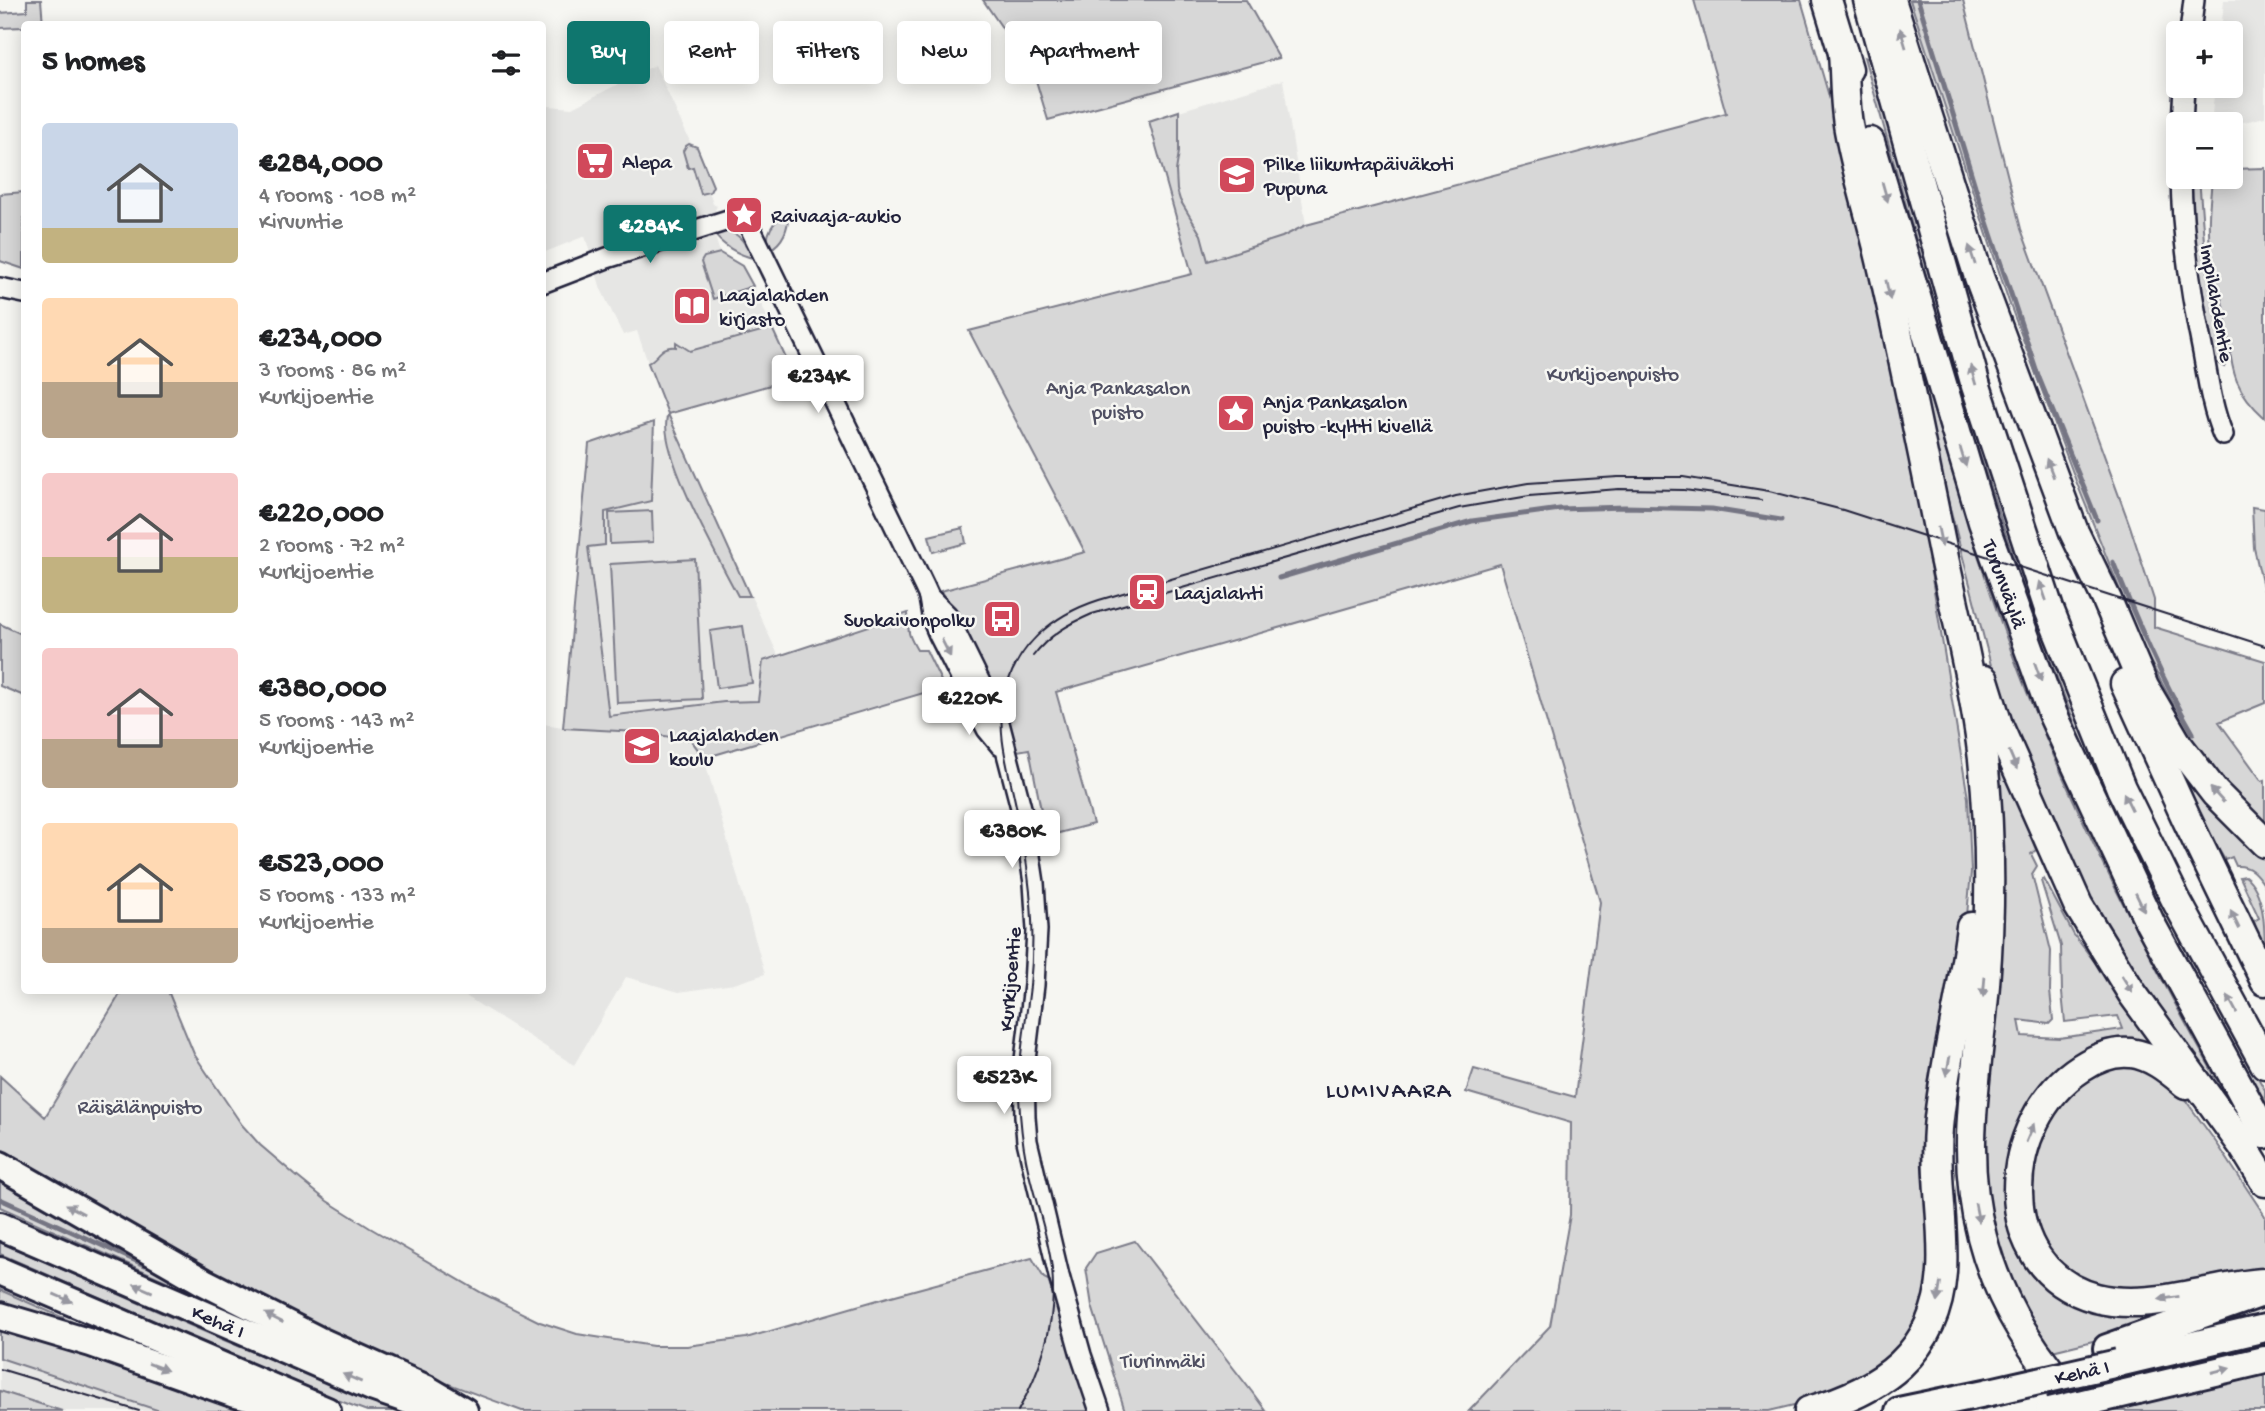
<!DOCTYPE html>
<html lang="en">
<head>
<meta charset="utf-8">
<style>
  :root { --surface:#fff; --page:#f2f2f2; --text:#202124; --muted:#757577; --accent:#0f766e }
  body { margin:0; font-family:"Gochi Hand",sans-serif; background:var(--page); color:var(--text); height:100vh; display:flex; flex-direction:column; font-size:26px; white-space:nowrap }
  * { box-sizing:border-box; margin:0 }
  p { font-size:23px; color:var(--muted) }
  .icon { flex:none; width:38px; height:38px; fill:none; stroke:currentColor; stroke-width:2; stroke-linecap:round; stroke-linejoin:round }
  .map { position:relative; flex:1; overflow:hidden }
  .side { position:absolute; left:21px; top:21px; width:525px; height:973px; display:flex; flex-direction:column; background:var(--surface); border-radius:7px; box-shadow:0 4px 18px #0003 }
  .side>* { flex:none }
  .hud { position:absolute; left:567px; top:21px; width:665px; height:63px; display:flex; gap:14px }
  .controls { position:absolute; left:2166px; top:21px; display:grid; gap:14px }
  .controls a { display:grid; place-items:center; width:77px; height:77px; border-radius:7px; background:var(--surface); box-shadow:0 4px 18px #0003; font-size:35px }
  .price { position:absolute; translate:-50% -60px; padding:0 16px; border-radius:7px; background:#fff; color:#222; font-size:23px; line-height:46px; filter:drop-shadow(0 2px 4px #0008) }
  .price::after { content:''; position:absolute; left:50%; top:42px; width:21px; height:16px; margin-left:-10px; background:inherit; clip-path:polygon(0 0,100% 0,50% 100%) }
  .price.active { background:var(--accent); color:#fff }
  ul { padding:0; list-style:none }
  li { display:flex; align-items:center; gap:21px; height:175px; padding:0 21px }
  li span { display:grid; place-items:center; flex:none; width:196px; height:140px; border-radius:7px; color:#555 }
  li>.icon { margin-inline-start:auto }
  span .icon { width:84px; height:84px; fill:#fffc; stroke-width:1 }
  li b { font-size:30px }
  h2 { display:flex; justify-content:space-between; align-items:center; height:84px; padding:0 21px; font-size:30px }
  .tag { padding:0 24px; border-radius:7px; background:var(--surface); box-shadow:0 4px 18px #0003; font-size:24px; line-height:63px }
  .tag.active { background:var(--accent); color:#fff }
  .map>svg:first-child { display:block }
  .built { fill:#e6e6e4 }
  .green { fill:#d7d7d7; stroke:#7c7c89; stroke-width:2 }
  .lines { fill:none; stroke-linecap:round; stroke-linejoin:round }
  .stream { stroke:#757583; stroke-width:5 }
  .tertiary-casing { stroke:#22223b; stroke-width:24 }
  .trunk-casing { stroke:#22223b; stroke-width:32 }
  .motorway-casing { stroke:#22223b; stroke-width:33 }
  .tertiary { stroke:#f6f6f2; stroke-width:19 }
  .trunk { stroke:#f6f6f2; stroke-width:26 }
  .motorway { stroke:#f6f6f2; stroke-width:28 }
  .tram { stroke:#22223b; stroke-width:2 }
  .trunk-bridge-casing { stroke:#22223b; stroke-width:32; stroke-linecap:butt }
  .trunk-bridge { stroke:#f6f6f2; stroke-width:26 }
  .oneway { fill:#9797a0 }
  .labels { text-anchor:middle; stroke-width:5; stroke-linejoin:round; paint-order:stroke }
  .poi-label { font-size:21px; fill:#22223b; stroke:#f6f6f2; text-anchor:start }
  .street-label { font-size:21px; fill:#22223b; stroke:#f6f6f2 }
  .park-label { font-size:21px; fill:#4f4f62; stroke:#f6f6f2 }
  .neighbourhood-label { font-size:23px; letter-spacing:2px; fill:#22223b; stroke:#f6f6f2 }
</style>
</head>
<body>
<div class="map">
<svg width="2265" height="1411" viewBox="0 0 2265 1411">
  <rect width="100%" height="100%" fill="#f6f6f2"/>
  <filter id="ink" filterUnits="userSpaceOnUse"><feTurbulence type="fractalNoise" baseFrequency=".0143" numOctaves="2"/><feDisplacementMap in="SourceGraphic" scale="14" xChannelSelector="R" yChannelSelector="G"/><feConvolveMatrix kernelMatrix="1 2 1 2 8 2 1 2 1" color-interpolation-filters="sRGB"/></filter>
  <g filter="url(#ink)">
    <path class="built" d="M2224,0H2265V117L2244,122L2212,114L2215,86H2231V33H2221Z
      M655,65L702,168L713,204L717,206L715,210L721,231L714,233L720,253L742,266L751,281L772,328L690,351L676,348L660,350L648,363L637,331L623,335L601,289L585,236L543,253V109L549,106L572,108Z
      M1283,80L1306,225L1282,237L1207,261L1201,235L1180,200L1177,190L1176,170L1179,152V111Z
      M678,437L778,655L781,735L704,758L765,974L734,984L679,992L626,977L574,1065L458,991L542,990L543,724L563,727L589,444Z
      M0,1358L160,1411H62L0,1391Z"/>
    <path class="green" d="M27,0H41L43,24H24V27L0,28V13L27,11Z
      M983,0H1246L1279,58L1048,120L1034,74Z
      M1694,0H1801L1842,141L1908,432L1968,798L1971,872L1935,1262L1923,1324L1876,1374L1798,1404L1769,1411H1469L1550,1326L1570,1215L1571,1123L1466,1092L1474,1069L1575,1097L1600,902L1500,564L1056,692L1093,824L1055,834L1043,820L1029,749L1018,751L941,591L1085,552L969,331L1192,274L1149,121L1179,111V152L1176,171L1177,190L1180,200L1201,235L1208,261L1282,237L1306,225L1726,113Z
      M1910,0H1963L2021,229L2130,526L2154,600V627L2265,661V703L2219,722L2262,781L2265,780V827L2220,782L2200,754L2144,650L2076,481L2009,302Z
      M1864,57L1872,60L1943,309L2202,975L2198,984C2178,948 2157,913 2140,877C2127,850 2116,822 2104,794C2001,556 1935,306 1864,57Z
      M689,144L697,147L713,186L710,192L701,194L693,167L688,168L683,151L686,146Z
      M2265,168V418C2224,381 2234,359 2224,311C2219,284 2209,258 2209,231C2208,213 2211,195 2212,177H2231V169Z
      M2188,177H2199L2205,254L2225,365L2224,367L2218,363L2212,352L2193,240Z
      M24,192V269L0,261V194Z
      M788,213C789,228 783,243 769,250C764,234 773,220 788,213Z
      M721,231C740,231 745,243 753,258C739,255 721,245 714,233Z
      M720,253L742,266L753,286L713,299L701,262L704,257Z
      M772,328L795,378L668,414L750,596H738C721,563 654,446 668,414L648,363C659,357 661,345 676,347V342L690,351Z
      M1919,361C1954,477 1987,595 2033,707C2098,865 2179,1016 2265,1164L2117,951L2064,860L2000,700L1929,427L1918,366Z
      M654,422L651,501L605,512V545L588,547L609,716L724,702L758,701L763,661L908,613C909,632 906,631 917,650H926L944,687L704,758L691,740L638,732L563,728L589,444Z
      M2252,507L2265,509V595L2254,548Z
      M652,511L653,542L610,544L609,513Z
      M963,528L966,543L933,552L929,536Z
      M695,559L702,699L617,703L610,564Z
      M0,624L24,635V696L0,686Z
      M743,626L752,683L717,688L710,631Z
      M1997,745L2036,850L2031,854L2037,866L2032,874L2051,951L2050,991L2053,1020L2049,1024L2019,1020L2022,1036L2059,1038L2123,1029L2118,1016L2065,1022L2062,993L2061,946L2041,881L2044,879L2074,935L2161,1048C2151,1045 2140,1040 2130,1039C2071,1031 2041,1096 2018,1137L2048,1282L2191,1305L2101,1339L2048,1352L2026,1317L1992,1231L1980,1158L1994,753Z
      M2175,762L2238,835L2265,859V886C2257,875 2251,865 2236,866L2232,857L2225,860L2213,840Z
      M2245,876C2265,891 2265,930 2265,958L2254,921L2259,918L2240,877Z
      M122,991H168L194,1054L242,1125L260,1145L295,1175L327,1201L370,1228L482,1293L540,1322L577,1334L653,1346H687L746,1338L888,1297L1032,1258L1044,1278L1048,1280L1092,1411H522L381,1359L305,1324L45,1181L0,1151V1076L45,1117Z
      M2227,1024L2265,1090V1106L2221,1027Z
      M2129,1062L2176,1087L2218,1145L2265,1216V1269L2129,1296L2085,1288L2031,1231L2027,1215L2038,1133L2086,1075Z
      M0,1173L214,1300L211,1301L0,1207Z
      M1135,1241L1252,1392L1266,1411H1125L1092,1306L1086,1268L1096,1253Z
      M0,1242L219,1338L395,1411H367L324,1395L0,1254Z
      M0,1290L82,1326L84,1328L0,1309Z
      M0,1327L132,1366L243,1411H160L0,1358Z
      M2265,1340V1347L2130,1380L2125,1373Z
      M2265,1375V1411H2112L2164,1397Z
      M0,1391L62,1411H0Z"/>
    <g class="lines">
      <path class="stream" d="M1918,0L1975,186L2039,378L2097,520
        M2113,562C2137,621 2161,678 2193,733
        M1279,578L1472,521L1560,509L1625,507L1712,509L1781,520
        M0,1199L145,1265"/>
      <defs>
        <path id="tertiary" d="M2190,33L2194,0
          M2182,124L2184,86
          M2181,177C2182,236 2191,294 2203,352C2208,380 2212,409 2223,435
          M542,283L607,258L744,215L924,586L929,597L947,615L998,719L1025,823L1034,883L1037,930L1034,985L1024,1068L1025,1117L1027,1141L1059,1276L1081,1355L1100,1411
          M0,288L24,293
          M929,598L933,621L939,635L987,729L1001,746"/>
        <g id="trunk">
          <path d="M0,1165L204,1282L318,1340L425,1388L464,1411"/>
          <path id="s1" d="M0,1226L374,1388L437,1410"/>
          <path d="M0,1271L327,1411"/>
          <path d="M0,1316L91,1343L232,1393L282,1405"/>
          <path d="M2107,1348L2265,1292"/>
          <path d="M2118,1363L2265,1328"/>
          <path d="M2138,1390L2265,1360"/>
          <path d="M1899,1411L1990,1392"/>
        </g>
        <g id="motorway">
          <path d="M1827,0L1848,69"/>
          <path d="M1868,0L1976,386L2049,609L2121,788L2176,900L2265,1064"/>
          <path d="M1891,0L1979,277L2074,532L2107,600L2144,687L2178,745L2215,793L2265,843"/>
          <path d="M1843,53C1845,78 1844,105 1849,130C1857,174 1871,217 1881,260C1904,359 1924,459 1944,558C1958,624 1975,691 1983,759C1991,834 1991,909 1985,985C1978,1071 1959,1151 1982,1237C2000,1306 2037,1361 2085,1411"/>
          <path id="s2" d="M1870,142L1983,522L2053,715L2150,923L2265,1134"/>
          <path d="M1984,680L1998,725L2078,905L2132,993L2243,1146L2265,1182"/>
          <path d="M2125,684L2187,820L2265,981"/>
          <path d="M2186,1084C2169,1070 2153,1056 2131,1053C2113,1051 2096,1058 2081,1068C2000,1120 1989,1269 2096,1298C2139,1309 2186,1295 2228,1288C2240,1286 2253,1283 2265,1283"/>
          <path d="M1809,1411C1882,1390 1936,1354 1942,1272C1945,1224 1934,1176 1938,1128C1944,1061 1963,995 1971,927"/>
        </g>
      </defs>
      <use href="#tertiary" class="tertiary-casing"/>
      <use href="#trunk" class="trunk-casing"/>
      <use href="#motorway" class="motorway-casing"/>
      <use href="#tertiary" class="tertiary"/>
      <use href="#trunk" class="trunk"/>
      <use href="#motorway" class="motorway"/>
      <path class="tram" d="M1033,656C1049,635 1069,624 1092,614L1459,508L1529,496L1619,489L1684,490L1761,500
        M0,1369L139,1411
        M1018,1411C1042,1368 1057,1319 1052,1269C1048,1232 1033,1197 1026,1160C1022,1140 1020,1118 1019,1097C1018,1060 1026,1023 1030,986C1034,949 1033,912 1028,875C1025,847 1019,819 1013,792C1006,761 997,729 1004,697C1014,647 1052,615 1099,600L1456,496L1528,483L1618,477H1683L1769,491L1843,510L2265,646"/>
      <defs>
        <g id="trunk-bridge">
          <path id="s3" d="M1990,1392L2118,1363"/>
          <path d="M2050,1411L2138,1390"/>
        </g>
      </defs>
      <use href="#trunk-bridge" class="trunk-bridge-casing"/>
      <use href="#trunk-bridge" class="trunk-bridge"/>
    </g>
    <defs><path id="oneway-solid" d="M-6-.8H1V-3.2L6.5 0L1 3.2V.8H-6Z" transform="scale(1.75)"/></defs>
    <g class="oneway">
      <use href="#oneway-solid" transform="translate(1903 38) rotate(-107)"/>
      <use href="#oneway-solid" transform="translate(1885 192) rotate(74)"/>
      <use href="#oneway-solid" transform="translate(1972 255) rotate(-108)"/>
      <use href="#oneway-solid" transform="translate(1888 290) rotate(78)"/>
      <use href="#oneway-solid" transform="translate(1973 375) rotate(-106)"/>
      <use href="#oneway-solid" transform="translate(1963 457) rotate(73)"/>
      <use href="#oneway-solid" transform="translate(2050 468) rotate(-111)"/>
      <use href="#oneway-solid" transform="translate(1940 537) rotate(78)"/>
      <use href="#oneway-solid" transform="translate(2043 591) rotate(-109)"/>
      <use href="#oneway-solid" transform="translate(946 648) rotate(63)"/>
      <use href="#oneway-solid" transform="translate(2038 672) rotate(70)"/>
      <use href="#oneway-solid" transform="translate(2013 760) rotate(67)"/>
      <use href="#oneway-solid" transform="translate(2217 795) rotate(-132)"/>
      <use href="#oneway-solid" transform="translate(2128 802) rotate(-116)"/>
      <use href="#oneway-solid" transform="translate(2140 902) rotate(64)"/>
      <use href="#oneway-solid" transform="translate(2235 920) rotate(-116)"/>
      <use href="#oneway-solid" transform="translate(2127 984) rotate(58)"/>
      <use href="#oneway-solid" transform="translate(1984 987) rotate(95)"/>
      <use href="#oneway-solid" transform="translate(2232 1004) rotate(-118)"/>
      <use href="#oneway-solid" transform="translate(1948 1066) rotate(101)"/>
      <use href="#oneway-solid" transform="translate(2030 1133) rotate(-67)"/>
      <use href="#oneway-solid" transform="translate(75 1209) rotate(-151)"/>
      <use href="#oneway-solid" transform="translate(1977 1213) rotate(79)"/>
      <use href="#oneway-solid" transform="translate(143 1288) rotate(-157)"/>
      <use href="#oneway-solid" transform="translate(1939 1292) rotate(99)"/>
      <use href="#oneway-solid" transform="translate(63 1298) rotate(23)"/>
      <use href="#oneway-solid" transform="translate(2169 1298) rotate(171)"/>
      <use href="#oneway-solid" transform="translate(274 1318) rotate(-153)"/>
      <use href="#oneway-solid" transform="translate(158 1367) rotate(20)"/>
      <use href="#oneway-solid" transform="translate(2221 1370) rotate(-14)"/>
      <use href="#oneway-solid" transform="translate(352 1378) rotate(-157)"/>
    </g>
  </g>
  <defs>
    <symbol id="supermarket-square" viewBox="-11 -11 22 22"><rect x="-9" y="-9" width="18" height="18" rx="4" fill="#d1495b" stroke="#f6f6f2"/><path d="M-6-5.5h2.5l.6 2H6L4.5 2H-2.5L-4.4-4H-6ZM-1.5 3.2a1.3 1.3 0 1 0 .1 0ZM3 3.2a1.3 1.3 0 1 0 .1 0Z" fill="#fff"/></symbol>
    <symbol id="school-square" viewBox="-11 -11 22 22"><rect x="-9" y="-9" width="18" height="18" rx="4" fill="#d1495b" stroke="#f6f6f2"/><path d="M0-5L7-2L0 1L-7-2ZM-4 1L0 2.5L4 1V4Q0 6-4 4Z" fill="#fff"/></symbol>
    <symbol id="sight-square" viewBox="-11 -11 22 22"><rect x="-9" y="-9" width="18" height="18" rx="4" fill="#d1495b" stroke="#f6f6f2"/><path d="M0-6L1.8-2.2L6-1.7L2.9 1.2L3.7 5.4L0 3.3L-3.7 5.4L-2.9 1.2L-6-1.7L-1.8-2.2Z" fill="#fff"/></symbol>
    <symbol id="library-square" viewBox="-11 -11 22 22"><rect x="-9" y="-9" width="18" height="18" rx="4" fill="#d1495b" stroke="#f6f6f2"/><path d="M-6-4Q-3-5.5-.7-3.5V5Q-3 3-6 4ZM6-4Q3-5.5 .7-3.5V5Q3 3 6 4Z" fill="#fff"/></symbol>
    <symbol id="station-square" viewBox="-11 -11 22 22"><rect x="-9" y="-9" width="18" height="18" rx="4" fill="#d1495b" stroke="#f6f6f2"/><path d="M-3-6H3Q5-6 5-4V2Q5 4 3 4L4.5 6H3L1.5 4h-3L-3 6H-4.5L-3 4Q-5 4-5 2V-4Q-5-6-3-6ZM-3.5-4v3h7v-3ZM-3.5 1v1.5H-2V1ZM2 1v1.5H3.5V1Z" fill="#fff"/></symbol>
    <symbol id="bus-square" viewBox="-11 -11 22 22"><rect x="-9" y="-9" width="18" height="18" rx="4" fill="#d1495b" stroke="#f6f6f2"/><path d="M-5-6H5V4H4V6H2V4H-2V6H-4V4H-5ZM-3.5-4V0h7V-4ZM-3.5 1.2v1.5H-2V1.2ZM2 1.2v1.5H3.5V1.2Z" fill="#fff"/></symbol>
  </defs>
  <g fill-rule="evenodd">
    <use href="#supermarket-square" x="573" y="139" width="44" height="44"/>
    <use href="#school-square" x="1215" y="153" width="44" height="44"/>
    <use href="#sight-square" x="722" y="193" width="44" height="44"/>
    <use href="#library-square" x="670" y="284" width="44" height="44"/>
    <use href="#sight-square" x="1214" y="391" width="44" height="44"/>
    <use href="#station-square" x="1125" y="570" width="44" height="44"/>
    <use href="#bus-square" x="980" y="597" width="44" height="44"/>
    <use href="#school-square" x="620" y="724" width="44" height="44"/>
  </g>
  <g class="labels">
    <g class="poi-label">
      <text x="622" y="168">Alepa</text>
      <text x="1264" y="170">Pilke liikuntapäiväkoti<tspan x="1264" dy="24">Pupuna</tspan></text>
      <text x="771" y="222">Raivaaja-aukio</text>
      <text x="719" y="301">Laajalahden<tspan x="719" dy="24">kirjasto</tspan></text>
      <text x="1263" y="408">Anja Pankasalon<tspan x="1263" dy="24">puisto -kyltti kivellä</tspan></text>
      <text x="1174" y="599">Laajalahti</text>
      <text x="975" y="626" text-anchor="end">Suokaivonpolku</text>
      <text x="669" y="741">Laajalahden<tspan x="669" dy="24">koulu</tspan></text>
    </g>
    <g class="street-label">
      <text transform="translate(2218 303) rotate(80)" y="7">Impilahdentie</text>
      <text dy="7" stroke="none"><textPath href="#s2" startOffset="462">Turunväylä</textPath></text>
      <text transform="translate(1009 979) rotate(-85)" y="7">Kurkijoentie</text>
      <text dy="7" stroke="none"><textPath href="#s1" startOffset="238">Kehä I</textPath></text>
      <text dy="7" stroke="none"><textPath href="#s3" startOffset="94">Kehä I</textPath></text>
    </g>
    <g class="park-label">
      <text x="1613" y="380">Kurkijoenpuisto</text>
      <text x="1118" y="394">Anja Pankasalon<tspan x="1118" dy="24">puisto</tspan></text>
      <text x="140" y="1113">Räisälänpuisto</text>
      <text x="1163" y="1367">Tiurinmäki</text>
    </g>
    <g class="neighbourhood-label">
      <text x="1389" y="1097">LUMIVAARA</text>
    </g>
  </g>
</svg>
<div class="controls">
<a>+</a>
<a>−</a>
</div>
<b class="price active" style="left:650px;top:265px">€284K</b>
<b class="price" style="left:818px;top:415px">€234K</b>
<b class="price" style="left:969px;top:737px">€220K</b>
<b class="price" style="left:1012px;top:870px">€380K</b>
<b class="price" style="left:1004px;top:1116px">€523K</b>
<div class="hud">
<a class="tag active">Buy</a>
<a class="tag">Rent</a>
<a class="tag">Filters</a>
<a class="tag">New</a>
<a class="tag">Apartment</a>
</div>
<section class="side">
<h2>5 homes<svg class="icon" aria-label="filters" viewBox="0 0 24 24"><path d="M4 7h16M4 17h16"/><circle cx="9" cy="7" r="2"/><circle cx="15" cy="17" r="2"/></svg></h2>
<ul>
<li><span style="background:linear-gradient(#c9d6e8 75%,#c2b280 0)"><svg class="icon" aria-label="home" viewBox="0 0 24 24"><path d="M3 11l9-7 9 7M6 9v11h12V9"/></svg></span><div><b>€284,000</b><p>4 rooms · 108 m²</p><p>Kirvuntie</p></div></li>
<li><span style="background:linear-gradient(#ffd9b3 60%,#b9a48a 0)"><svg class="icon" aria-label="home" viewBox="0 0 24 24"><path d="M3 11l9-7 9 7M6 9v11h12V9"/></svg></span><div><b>€234,000</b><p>3 rooms · 86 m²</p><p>Kurkijoentie</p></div></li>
<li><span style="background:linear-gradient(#f6c9c9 60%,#c2b280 0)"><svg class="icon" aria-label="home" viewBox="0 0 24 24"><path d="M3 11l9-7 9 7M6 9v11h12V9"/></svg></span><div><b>€220,000</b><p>2 rooms · 72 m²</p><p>Kurkijoentie</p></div></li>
<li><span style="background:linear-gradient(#f6c9c9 65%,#b9a48a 0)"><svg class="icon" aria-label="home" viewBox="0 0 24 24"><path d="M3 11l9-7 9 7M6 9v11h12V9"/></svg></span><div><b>€380,000</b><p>5 rooms · 143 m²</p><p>Kurkijoentie</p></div></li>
<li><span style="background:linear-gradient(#ffd9b3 75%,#b9a48a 0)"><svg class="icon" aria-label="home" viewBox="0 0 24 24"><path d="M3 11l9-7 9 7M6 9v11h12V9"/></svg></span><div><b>€523,000</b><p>5 rooms · 133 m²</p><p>Kurkijoentie</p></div></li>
</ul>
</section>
</div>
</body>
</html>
